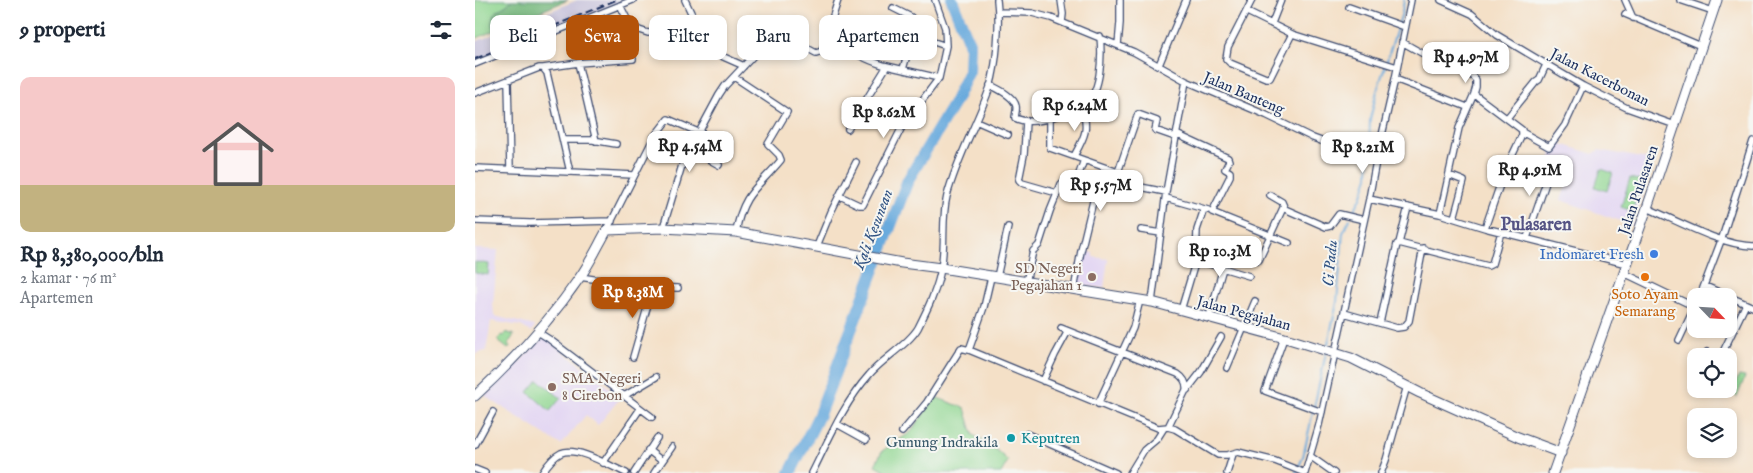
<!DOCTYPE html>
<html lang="id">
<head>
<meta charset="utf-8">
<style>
  :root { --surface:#fff; --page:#f2f2f3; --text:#1f2937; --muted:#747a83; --line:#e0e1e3; --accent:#b45309 }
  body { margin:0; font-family:"IM FELL English",serif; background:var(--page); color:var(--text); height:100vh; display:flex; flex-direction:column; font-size:19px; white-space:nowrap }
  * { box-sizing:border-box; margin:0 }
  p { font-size:16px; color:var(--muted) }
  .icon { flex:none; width:28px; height:28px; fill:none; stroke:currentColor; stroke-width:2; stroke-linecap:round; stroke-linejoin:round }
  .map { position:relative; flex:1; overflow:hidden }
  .panel { display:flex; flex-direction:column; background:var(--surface); width:475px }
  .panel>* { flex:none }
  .banner { position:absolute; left:15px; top:15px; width:475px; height:45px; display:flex; gap:10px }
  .needle { width:32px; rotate:115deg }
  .controls { position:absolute; left:1212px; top:288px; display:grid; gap:10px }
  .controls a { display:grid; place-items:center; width:50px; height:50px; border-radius:10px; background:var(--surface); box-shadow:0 2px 8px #0003; font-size:25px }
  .price { position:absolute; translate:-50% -42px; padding:0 11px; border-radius:10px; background:#fff; color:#222; font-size:16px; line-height:32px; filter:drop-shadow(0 1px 2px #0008) }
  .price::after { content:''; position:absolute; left:50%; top:30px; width:15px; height:11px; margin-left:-8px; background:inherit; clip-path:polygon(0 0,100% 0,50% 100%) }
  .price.current { background:var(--accent); color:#fff }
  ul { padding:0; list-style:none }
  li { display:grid; align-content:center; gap:10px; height:265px; padding:0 20px }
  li+li { border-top:1px solid var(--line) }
  li span { display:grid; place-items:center; height:155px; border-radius:10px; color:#555 }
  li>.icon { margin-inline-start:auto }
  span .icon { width:90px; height:90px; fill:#fffc; stroke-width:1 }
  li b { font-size:21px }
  h2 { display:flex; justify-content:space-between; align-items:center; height:60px; padding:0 20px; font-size:21px }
  .chip { padding:0 18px; border-radius:10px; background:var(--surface); box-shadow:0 2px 8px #0003; font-size:18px; line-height:45px }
  .chip.current { background:var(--accent); color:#fff }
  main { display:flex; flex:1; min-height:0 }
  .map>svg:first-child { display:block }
  .built { fill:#e2d4f3 }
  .industrial { fill:#c5c0da }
  .green { fill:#8fd690; stroke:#558277 }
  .forest { fill:#73b77a; stroke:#47736c }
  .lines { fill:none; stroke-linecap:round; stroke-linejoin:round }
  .stream { stroke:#69aadd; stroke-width:2 }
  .river { stroke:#69aadd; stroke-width:12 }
  .street-casing { stroke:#3c4a6e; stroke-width:8 }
  .secondary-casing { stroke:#3c4a6e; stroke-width:11 }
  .primary-casing { stroke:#3c4a6e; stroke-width:11 }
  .street { stroke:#fff; stroke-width:5.5 }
  .secondary { stroke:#fff; stroke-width:9 }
  .primary { stroke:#fff; stroke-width:9 }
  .rail { stroke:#1b2f5e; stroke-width:2; stroke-dasharray:8 4; stroke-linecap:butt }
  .shop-dot { fill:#3f7fe0; stroke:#f6f6f2; stroke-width:2 }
  .education-dot { fill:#8d6e63; stroke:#f6f6f2; stroke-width:2 }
  .food-dot { fill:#e8710a; stroke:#f6f6f2; stroke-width:2 }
  .culture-dot { fill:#0f9aa8; stroke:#f6f6f2; stroke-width:2 }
  .labels { text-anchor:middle; stroke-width:4; stroke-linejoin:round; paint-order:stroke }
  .street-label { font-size:15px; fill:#1b2f5e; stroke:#f6f6f2 }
  .shop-label { font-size:15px; fill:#366cbe; stroke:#f6f6f2; text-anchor:end }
  .education-label { font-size:15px; fill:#785e54; stroke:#f6f6f2; text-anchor:end }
  .food-label { font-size:15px; fill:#c56008; stroke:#f6f6f2 }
  .culture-label { font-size:15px; fill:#0d838f; stroke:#f6f6f2; text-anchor:start }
  .park-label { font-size:15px; fill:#38596a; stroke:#f6f6f2 }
  .water-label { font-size:16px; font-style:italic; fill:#325484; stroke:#f6f6f2 }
  .quarter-label { font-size:18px; font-weight:bold; fill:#555384; stroke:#f6f6f2 }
</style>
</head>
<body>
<main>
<section class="panel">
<h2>9 properti<svg class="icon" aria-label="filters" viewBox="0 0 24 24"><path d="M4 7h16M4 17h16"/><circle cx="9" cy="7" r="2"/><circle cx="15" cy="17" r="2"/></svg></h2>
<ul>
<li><span style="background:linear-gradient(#f6c9c9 70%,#c2b280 0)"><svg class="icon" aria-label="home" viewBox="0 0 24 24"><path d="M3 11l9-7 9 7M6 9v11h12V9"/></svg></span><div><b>Rp 8,380,000/bln</b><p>2 kamar · 76 m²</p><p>Apartemen</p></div></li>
</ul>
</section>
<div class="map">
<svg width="1278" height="473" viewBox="0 0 1278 473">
  <rect width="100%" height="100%" fill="#f6f6f2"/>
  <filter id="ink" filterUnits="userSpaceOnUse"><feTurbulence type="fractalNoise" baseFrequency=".02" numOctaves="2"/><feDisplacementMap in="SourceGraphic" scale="10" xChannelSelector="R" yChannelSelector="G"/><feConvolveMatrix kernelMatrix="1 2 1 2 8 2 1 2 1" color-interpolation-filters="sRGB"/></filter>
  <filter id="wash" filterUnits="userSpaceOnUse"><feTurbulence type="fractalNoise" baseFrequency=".0096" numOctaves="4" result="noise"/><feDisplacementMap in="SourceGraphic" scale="20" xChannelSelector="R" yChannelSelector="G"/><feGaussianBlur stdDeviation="1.12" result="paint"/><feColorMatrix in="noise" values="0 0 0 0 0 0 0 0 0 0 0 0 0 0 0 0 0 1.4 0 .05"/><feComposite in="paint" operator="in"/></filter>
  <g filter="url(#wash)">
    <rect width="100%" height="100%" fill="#f4e0c7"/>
    <path class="built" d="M1080,142L1118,154L1124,150L1178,160L1157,225L1086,200L1097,168L1075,160Z
      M0,249L23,250L18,304L19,316L60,326L56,332L46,326L16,321L11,351L2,353L0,356Z
      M608,251L618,253V257L633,259L629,288L601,285L606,269Z
      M67,339H72L146,397L123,425L111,415L86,445L10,396Z"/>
    <path class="industrial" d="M102,0H151L0,62V42Z"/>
    <path class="green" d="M0,0H37C25,13 14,8 18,31L0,39Z
      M1126,169L1138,173L1132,191L1120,187Z
      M1155,178L1167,181L1157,211L1146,207Z
      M0,262L14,264L13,275L0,273Z
      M31,332L39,335L33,344L35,346L33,349L23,341L26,335L28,336Z
      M1264,376L1270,377L1262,397L1257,394L1256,392Z
      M63,380L86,398L75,411L53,392Z
      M460,397L490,408L498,435L516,445L533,461L526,473H415L400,465L407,451L436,432Z"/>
    <path class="forest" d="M37,0H93L18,31C14,8 25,13 37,0Z"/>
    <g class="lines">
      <path class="stream" d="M877,214L886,198L893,177L895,119L902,91L927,13L929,0
        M852,348L862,302L868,233L875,219
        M821,473L828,457L851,353"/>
      <path class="river" d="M315,473L343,417L433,180L479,103L494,71L495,45L477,0"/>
    </g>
  </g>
  <g filter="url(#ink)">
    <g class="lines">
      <defs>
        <path id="street" d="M210,0L234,51
          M586,0L588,14L587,22
          M777,0L753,47L751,59L755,63L791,78H795L817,34
          M966,0L997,14L1022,35L1108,86L1152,108L1200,125
          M1150,0L1158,18
          M1205,0L1238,11
          M145,5L153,21L164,30L173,33L190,31L269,66
          M874,7L930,27
          M418,8L436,17L438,35
          M523,12L557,13L576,18L659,52L711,81L691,192L677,302
          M772,12L817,34L922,67
          M1150,14L1226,46
          M797,23L806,0
          M351,39C371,47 390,61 412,66
          M927,42L970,66L983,65L995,74L1001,80V87L999,94L1047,130V135L1029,173L1010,228
          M643,45L645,23V0
          M103,63L121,141
          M0,64L158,0
          M684,65L711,0
          M68,68L103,63L158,59
          M428,69L438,35L471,46
          M259,77L312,112L293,144L304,155L306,160C283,188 268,192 261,232
          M920,79L992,107
          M33,81L35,169
          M711,81L791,115L838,138L901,161
          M515,85C523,89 539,96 541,106C542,110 540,114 540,118C553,124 568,121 581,116C589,113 599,112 606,108C627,96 627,56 625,36
          M0,93L64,68H68L72,73L95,172L159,175
          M575,118V148L643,172
          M1032,118L1061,82L1064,80L1071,65
          M501,121L533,135
          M551,121L549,155L544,180L547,183L582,193
          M373,129L412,66L464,78
          M1047,132L1074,147L1090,125L1108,86
          M701,134L753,158L754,161L750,169L755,172V176L737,212L814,243
          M88,140H118L141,144
          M215,149L244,165
          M599,156C610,136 614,130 607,107
          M0,168L95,172
          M974,175L989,181L979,218
          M600,185L609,160
          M691,192L645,183L641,178L663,114L682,121L680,130L700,137
          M795,195L807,202L810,209L851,227L855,226L864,214L889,220
          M365,196L384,205H388L427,127L464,78L471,46L470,28L460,0
          M691,198L733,210
          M894,199L965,214L1010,228L1152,264
          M1172,208C1203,221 1245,245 1278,246
          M965,214L984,128L999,94
          M0,221L55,223L137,221
          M188,228L208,162L244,95L250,86L294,39L297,38L328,46L341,53L347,51L363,0
          M132,230L179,137L193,119L223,132
          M666,230L686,233
          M1052,238L1078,162
          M924,243L1013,266L1017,264L1026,232
          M342,246L356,212L381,162
          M721,260L774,276
          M784,260L808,208
          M1149,273L1220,307
          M105,277L170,287L203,288
          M522,277L533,227
          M551,282L558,251L564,245L575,211L586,184L588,182L619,190L620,193L606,251L599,290
          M1230,286L1278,307
          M1225,296L1247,238L1278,141
          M706,310L721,260L722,230L729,209
          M869,313L922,328L929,327L934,321L948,248
          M734,317L748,268
          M905,323L922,244L924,243L933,207
          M586,328L703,374C709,378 712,383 711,390L693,427
          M63,332L74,339L177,417
          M809,338L790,391L847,412
          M1204,340L1220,306
          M494,350L509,307L516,277
          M1232,352L1241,356
          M1246,356L1271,304
          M158,357L178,287
          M752,368L780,301
          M568,381L580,355L593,331
          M712,390L726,372L746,337
          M149,396L181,377
          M623,404L658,328L665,300
          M362,424L391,440
          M427,432L452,402L486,348L494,350L683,428L693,427L700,429L743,455H752L763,452L800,461L830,473
          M552,434L641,473
          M0,445L18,412
          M173,450L187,461
          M835,456L859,473
          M128,463L165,409
          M0,469L10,473
          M67,473C72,465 78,457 86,453C102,446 135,466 151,473
          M159,473L182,438
          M179,473L197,447
          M337,473C354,439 369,403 394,375C407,359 433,345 443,328C452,310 463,288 466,268C471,244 466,220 472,196C482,158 502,124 515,87C522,64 525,24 522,0
          M655,473L669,450L682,439L689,428
          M752,473L758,454
          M830,473L844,425L894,199L901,161L920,79L936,0
          M906,473L911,460L932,386"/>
        <path id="secondary" d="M0,396C39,360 75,321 105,277C115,263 123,246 132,230L188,228L261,232L427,263L466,268L677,302L817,340L876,358L945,393L1043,437L1086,453"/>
        <path id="primary" d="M1078,473L1172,208L1242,0"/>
      </defs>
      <use href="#street" class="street-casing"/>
      <use href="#secondary" class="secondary-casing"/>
      <use href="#primary" class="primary-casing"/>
      <use href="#street" class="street"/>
      <use href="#secondary" class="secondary"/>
      <use href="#primary" class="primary"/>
      <path class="rail" d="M0,59L141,0"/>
    </g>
  </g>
  <circle class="shop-dot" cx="1179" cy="254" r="5"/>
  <g class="education-dot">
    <circle cx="617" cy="277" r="5"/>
    <circle cx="77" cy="387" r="5"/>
  </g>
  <circle class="food-dot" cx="1170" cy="277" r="5"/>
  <circle class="culture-dot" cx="536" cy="438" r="5"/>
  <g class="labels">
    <g class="street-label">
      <text transform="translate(1125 77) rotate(27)" y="5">Jalan Kacerbonan</text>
      <text transform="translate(769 93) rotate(23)" y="5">Jalan Banteng</text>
      <text transform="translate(1163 190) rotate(-71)" y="5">Jalan Pulasaren</text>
      <text transform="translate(769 313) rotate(15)" y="5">Jalan Pegajahan</text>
    </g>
    <g class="shop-label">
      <text x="1169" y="259">Indomaret Fresh</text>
    </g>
    <g class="education-label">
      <text x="607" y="273">SD Negeri<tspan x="607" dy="17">Pegajahan 1</tspan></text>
      <text x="87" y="383" text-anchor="start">SMA Negeri<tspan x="87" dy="17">8 Cirebon</tspan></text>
    </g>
    <g class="food-label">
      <text x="1170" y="299">Soto Ayam<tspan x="1170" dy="17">Semarang</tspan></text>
    </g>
    <g class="culture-label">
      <text x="546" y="443">Keputren</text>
    </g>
    <g class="park-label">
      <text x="467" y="447">Gunung Indrakila</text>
    </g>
    <g class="water-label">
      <text transform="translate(397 229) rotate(-69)" y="6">Kali Kesunean</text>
      <text transform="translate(854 263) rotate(-85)" y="6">Ci Padu</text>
    </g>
    <g class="quarter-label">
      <text x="1061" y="230">Pulasaren</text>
    </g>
  </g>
</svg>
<div class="controls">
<a><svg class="needle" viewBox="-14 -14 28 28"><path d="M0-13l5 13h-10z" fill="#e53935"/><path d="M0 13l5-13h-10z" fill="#747a83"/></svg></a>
<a><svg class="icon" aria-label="locate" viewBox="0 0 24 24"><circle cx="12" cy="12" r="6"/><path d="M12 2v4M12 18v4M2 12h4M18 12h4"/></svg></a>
<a><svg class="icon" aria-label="layers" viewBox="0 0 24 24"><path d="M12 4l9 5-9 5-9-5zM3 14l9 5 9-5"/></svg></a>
</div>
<b class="price" style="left:991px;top:84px">Rp 4.97M</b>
<b class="price" style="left:600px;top:132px">Rp 6.24M</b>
<b class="price" style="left:409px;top:139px">Rp 8.62M</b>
<b class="price" style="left:215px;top:173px">Rp 4.54M</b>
<b class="price" style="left:888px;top:174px">Rp 8.21M</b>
<b class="price" style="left:1055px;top:197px">Rp 4.91M</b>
<b class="price" style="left:626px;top:212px">Rp 5.57M</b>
<b class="price" style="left:745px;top:278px">Rp 10.3M</b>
<b class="price current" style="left:158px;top:319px">Rp 8.38M</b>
<div class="banner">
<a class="chip">Beli</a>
<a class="chip current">Sewa</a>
<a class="chip">Filter</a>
<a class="chip">Baru</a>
<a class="chip">Apartemen</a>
</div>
</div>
</main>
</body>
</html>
